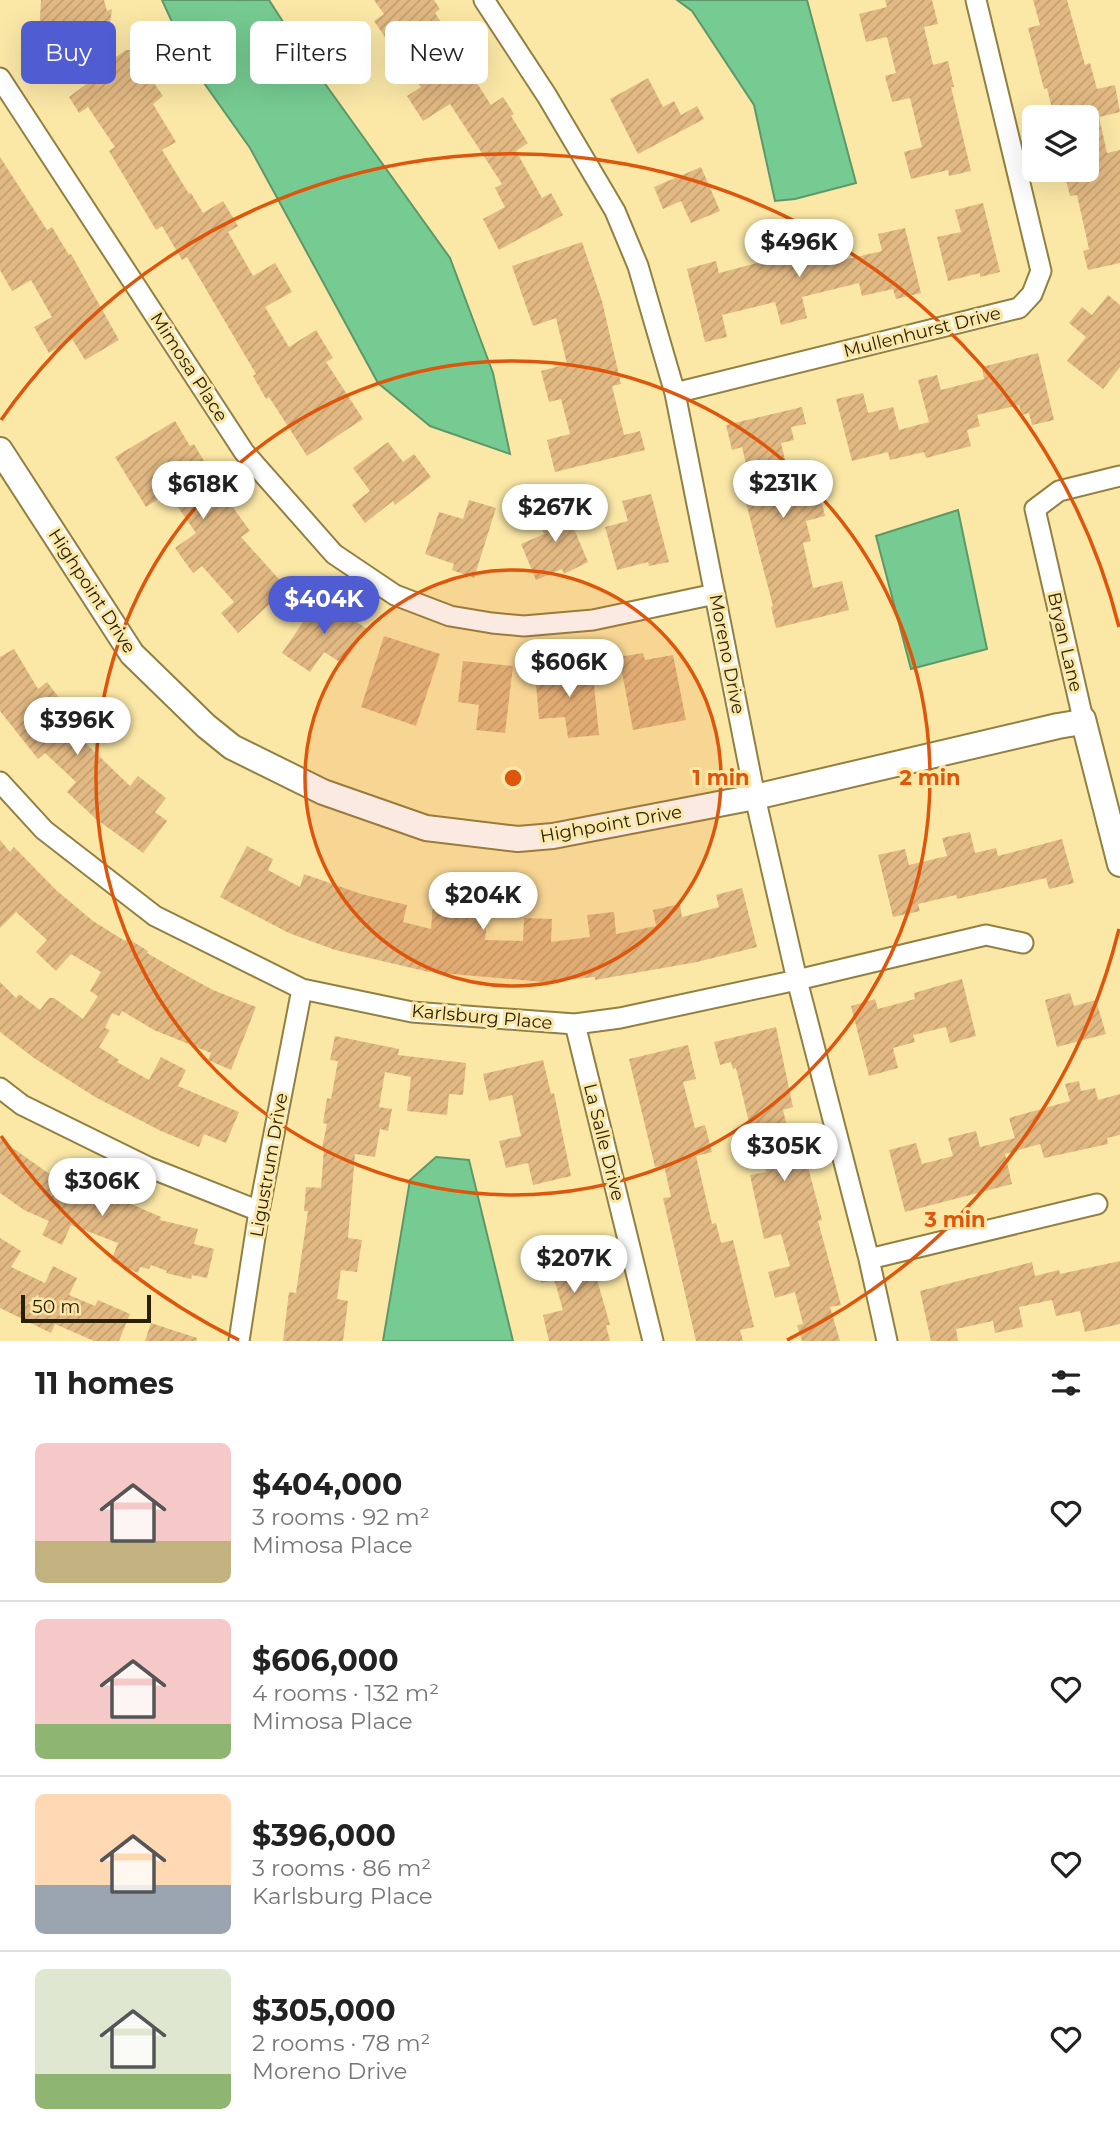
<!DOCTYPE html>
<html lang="en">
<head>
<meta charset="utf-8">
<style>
  :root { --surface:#fff; --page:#f6f6f6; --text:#222; --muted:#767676; --line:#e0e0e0; --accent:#4f5cd2 }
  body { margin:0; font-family:Montserrat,sans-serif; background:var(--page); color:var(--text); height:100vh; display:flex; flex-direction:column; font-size:26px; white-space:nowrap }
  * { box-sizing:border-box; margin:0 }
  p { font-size:23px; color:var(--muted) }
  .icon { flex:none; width:38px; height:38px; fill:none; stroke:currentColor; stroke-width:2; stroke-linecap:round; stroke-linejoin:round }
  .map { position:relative; height:1341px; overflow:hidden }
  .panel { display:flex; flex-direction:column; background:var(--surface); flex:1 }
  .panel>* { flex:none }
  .banner { position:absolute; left:21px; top:21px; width:700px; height:63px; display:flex; gap:14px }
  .fabs { position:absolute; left:1022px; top:105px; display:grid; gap:14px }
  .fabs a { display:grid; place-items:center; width:77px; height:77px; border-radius:10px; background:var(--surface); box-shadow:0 7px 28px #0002; font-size:35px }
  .scale { position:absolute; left:21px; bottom:18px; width:130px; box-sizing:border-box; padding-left:7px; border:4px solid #282107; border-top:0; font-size:19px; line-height:24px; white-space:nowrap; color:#282107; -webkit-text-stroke:5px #fbe8a7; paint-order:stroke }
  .price { position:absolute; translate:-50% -60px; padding:0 16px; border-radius:24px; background:#fff; color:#222; font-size:23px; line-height:46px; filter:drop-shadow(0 2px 4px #0008) }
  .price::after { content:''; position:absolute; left:50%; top:42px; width:21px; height:16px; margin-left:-10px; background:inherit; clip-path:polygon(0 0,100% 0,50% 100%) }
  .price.current { background:var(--accent); color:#fff }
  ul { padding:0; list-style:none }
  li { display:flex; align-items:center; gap:21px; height:175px; padding:0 35px }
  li+li { border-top:2px solid var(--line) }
  li span { display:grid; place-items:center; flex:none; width:196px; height:140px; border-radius:10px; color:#555 }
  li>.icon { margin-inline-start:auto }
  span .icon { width:84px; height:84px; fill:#fffc; stroke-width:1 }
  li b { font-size:30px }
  h2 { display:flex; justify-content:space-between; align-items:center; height:84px; padding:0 35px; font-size:30px }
  .tag { padding:0 24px; border-radius:10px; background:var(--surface); box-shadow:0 7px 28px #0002; font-size:24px; line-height:63px }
  .tag.current { background:var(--accent); color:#fff }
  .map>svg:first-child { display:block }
  .water { fill:#76cb92; stroke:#5f9868; stroke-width:2 }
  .building { fill:url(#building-hatch) }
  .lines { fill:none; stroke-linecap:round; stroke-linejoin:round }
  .minor-casing { stroke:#928042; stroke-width:23 }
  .tertiary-casing { stroke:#928042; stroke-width:28 }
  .minor { stroke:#fff; stroke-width:19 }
  .tertiary { stroke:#fff; stroke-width:24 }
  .ring { fill:none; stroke:#de560c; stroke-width:3.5 }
  .labels { text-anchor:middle; stroke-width:6; stroke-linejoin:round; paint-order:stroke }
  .street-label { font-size:18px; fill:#282107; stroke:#fbe8a7 }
  .centre { fill:#de560c; stroke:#fbe8a7; stroke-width:3.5 }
  .ring-label { font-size:21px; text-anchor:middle; font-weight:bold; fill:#de560c; stroke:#fbe8a7; stroke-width:6; stroke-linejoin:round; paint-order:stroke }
</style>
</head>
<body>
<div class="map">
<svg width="1120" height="1341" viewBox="0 0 1120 1341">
  <defs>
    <pattern id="building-hatch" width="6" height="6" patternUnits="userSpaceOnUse" patternTransform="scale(1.75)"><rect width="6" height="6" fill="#e2b983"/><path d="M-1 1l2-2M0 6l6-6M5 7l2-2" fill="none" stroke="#c29f70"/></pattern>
  </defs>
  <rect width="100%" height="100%" fill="#fbe8a7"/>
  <path class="water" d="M162,0H269L303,53L450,258L493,373L510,454L430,426L378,383L250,148L192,66Z
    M677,0H807L856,183L795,199L775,201L754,105L692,11Z
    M958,510L987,649L911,669L876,536Z
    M436,1157L469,1160L513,1341H383L410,1180Z"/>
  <path class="building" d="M41,0H104L107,11L112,9L109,30L73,41L72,52H53L48,35H39Z
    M374,0H434L440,9L435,13L463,55L460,57L491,105L503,97L514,114L511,116L528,143L516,151L542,198L551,193L563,215L499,250L483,219L505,207L495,188L502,184L450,104L423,121L407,96L421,87L391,42L389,43L374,21L384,14Z
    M885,0H932L938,24L924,27L933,65L948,61L954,87H951L971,171L949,176L948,170L911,179L904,152L922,147L910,98L892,102L885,76L896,73L887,37L866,42L859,14L887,7Z
    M1033,0H1067L1085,65L1090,63L1097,89L1115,85L1120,112L1099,117L1107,153L1120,150V263L1088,270L1083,251L1089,249L1077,195L1070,196L1065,176L1074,174L1073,170H1087V117H1054L1047,88L1044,89L1028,28L1040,25Z
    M126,50H131L163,96L153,104L176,142L162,150L189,194L191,193L203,213L223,201L238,226L228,232L253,276L275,263L292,292L265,307L289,347L316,330L333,358L326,362L363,419L307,456L269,397L266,399L253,376L256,374L187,257L182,260L162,226L156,230L109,151L115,147L88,107L79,113L69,97L89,82L86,78Z
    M648,78L663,107L674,101L681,115L697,106L704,119L638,154L610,99Z
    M0,157L47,230L52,227L69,255L71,254L119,340L85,360L72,339L49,353L34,327L52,317L31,280L12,291L0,270Z
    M701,167L720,211L691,223L681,201L663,209L654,187Z
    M983,203L1000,272L980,277V273L948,281L937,237L961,232L955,210Z
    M905,228L921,293L896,299L893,289L862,296L859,283L802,297L807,318L781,325L775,302L722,315L727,337L705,342L687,269L716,261L719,273L765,261L760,242L789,235L792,249L825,240L830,263L882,251L878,234Z
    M582,242L602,301L621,384L612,386L624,435L640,431L645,450L555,472L547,440L570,434L561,399L549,402L541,371L567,364L556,318L533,326L512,266Z
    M1108,295L1120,305V367L1103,389L1067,361L1086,337L1069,323L1082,307L1092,315Z
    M1038,353L1054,420L1032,425L1029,413L1022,415L1019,405L977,415L980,426L967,430L971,446L926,458L924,452L890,460L888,452L852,461L836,399L863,393L868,413L893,407L899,430L929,422L918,380L937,375L941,390L984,379L982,367Z
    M802,407L806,424L791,427L794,440L781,443L793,493L818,487L825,516L806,521L811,541L803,543L813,588L842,581L849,610L776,628L771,607L773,606L745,499L754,497L742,447L732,450L726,425Z
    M175,421L190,446L194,444L208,468L206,470L250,531L241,537L287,588L238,633L221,613L234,602L202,566L193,573L175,548L196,533L168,493L146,507L115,457Z
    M388,442L403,462L414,454L431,477L395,505L393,501L365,523L352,505L370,491L353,468Z
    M651,494L669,562L649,566L648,562L617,570L605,527L628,521L622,501Z
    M561,498L588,562L564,574L562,569L536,580L521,544L544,534L538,519L546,515L542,505Z
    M469,500L496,508L474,578L452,570L454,564L425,554L439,512L463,519Z
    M320,597L367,629L343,664L324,652L310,672L282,653Z
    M384,636L440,654L416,726L361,707Z
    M14,649L38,689L47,682L80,725L73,731L130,786L138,776L166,798L155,812L167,821L143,853L96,819L67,792L76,782L45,753L38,759L0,711V657Z
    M643,653L645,660L673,655L686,720L633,730L619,657Z
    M463,661L513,666L505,733L476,730L479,705L458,702Z
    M592,664L599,735L568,738L565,717L539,719L535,673L565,670V666Z
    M970,832L975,853L996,848L998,856L1062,839L1074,883L1049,889L1046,878L957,899L956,895L918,904L920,911L893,917L878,855L905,849L909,865L947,856L942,838Z
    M0,840L10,852L14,847L56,890L93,921L125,941L127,938L148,951L147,953L180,972L213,990L256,1007L231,1070L208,1060L211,1053L154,1030L122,1011L119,1016L112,1013L105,1028L110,1030L99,1047L119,1060L117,1062L149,1080L161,1057L186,1070L178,1086L239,1112L226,1143L204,1134L199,1147L161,1131L95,1097L34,1058L0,1032V982L16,998L19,994L40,1010L49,998H54L83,1019L98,996L90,991L101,972L71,954L56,971L36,952L47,940L16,912L0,928Z
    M247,846L273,859L268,870L300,887L304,874L361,894L407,905L403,922L431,929L433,905L488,910L485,940L523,941L524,918L552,919L551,942L590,937L587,915L614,912L616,934L656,926L653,910L680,904L682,917L719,907L716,895L742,888L757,947L697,962L595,980V977L544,982L429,972L335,950L289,933L220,897Z
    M962,979L976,1036L950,1043L946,1027L913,1035L915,1042L893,1048L898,1068L869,1076L851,1006L875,999L878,1009L915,999L914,993Z
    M1070,993L1074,1006L1096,1000L1106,1034L1057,1047L1045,1000Z
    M776,1027L793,1107L783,1110L791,1143L801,1140L822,1220L818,1221L841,1305L830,1307L840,1341H802L797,1325L803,1324L795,1292L775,1298L768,1272L790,1266L781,1234L764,1239L750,1175L766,1172L759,1141L754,1143L736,1068L733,1069L731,1062L720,1065L714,1042Z
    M335,1036L399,1049L398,1055L466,1063L463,1095L449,1094L447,1115L407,1111L411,1077L385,1072L379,1107L392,1109L388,1131L380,1129L375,1157L355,1154L348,1238L362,1240L357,1272L341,1270L337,1299L348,1301L343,1341H283L289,1292L296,1293L308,1211H304L306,1187L321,1188L324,1148H322L327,1124L323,1123L327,1098L331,1099L338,1061L330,1060Z
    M688,1045L696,1079L683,1082L695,1128L705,1125L712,1152L696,1156L712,1224L716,1223L721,1243L733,1240L754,1327L740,1330L743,1341H696L663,1198L671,1197L664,1165L655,1167L629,1059Z
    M543,1060L551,1094L554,1093L571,1176L533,1185L528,1163L506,1168L499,1141L521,1136L512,1095L489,1101L483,1074Z
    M1079,1081L1081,1091L1095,1088L1098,1100L1120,1094V1135L1107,1138L1108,1144L1044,1158L1040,1144L1005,1154L1012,1184L905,1212L889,1150L916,1143L922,1164L953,1156L948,1138L976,1131L980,1147L1015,1138L1009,1118L1070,1101L1065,1084Z
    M0,1139L58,1180L63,1169L87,1181L85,1184L161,1217L160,1220L198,1229L194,1244L214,1249L207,1278L192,1275L191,1279L166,1273L167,1271L151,1265L149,1269L140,1267L138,1273L111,1261L118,1243L71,1225L62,1245L42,1235L49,1221L24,1210L0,1193Z
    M0,1238L21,1251L11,1267L45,1283L53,1266L77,1278L69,1295L95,1306L98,1300L130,1314L119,1341H94L55,1324L51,1333L0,1308Z
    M590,1241L597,1268L594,1269L610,1325H606L610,1341H549L543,1315L563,1310L554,1279L541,1283L534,1256Z
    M1120,1261V1324L1085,1332L1080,1311L1056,1316L1052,1300L1019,1307L1023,1327L995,1333L993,1321L956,1329L958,1341H931L920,1291L1032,1262L1035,1276L1059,1270L1060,1274Z
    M151,1323L197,1338V1341H145Z"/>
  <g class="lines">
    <defs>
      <path id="minor" d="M484,0L547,96L615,211L638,266L675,393L755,797L797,980L869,1259L887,1341
        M0,78L244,452L334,554L395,595L450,616L492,623L524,626L593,620L715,594
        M675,393L1019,308L1032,294L1041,271L976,0
        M1083,719L1035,509L1059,491L1120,476
        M0,782L44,830L155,916L302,989L412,1012L575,1024L620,1018L797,980L986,935L1023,943
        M575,1024L653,1341
        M0,1088L22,1105L148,1167L259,1211
        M869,1259L1097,1204
        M239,1341L259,1211L302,989"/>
      <path id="tertiary" d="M0,450L132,654L206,726L232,747L323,792L426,828L518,839L553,836L755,797L1058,726L1076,723L1083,719L1120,864"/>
    </defs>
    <use href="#minor" class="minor-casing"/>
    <use href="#tertiary" class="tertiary-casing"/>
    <use href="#minor" class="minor"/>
    <use href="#tertiary" class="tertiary"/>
  </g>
  <circle cx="513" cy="778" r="208" fill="#de560c" fill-opacity=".12"/>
  <g class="ring">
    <circle cx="513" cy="778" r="208"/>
    <circle cx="513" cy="778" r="417"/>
    <path d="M1119 929A625 625 0 0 1 787 1340M239 1340A625 625 0 0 1 1 1136M1 420A625 625 0 0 1 1119 627"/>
  </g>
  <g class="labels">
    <g class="street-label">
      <text transform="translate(922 332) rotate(-14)" y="6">Mullenhurst Drive</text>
      <text transform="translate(189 367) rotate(57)" y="6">Mimosa Place</text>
      <text transform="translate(92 591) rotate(57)" y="6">Highpoint Drive</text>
      <text transform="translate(1065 642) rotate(77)" y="6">Bryan Lane</text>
      <text transform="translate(727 654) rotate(79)" y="6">Moreno Drive</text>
      <text transform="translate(611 824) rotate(-10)" y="6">Highpoint Drive</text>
      <text transform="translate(482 1017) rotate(5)" y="6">Karlsburg Place</text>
      <text transform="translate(604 1142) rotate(76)" y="6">La Salle Drive</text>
      <text transform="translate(269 1165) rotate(-80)" y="6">Ligustrum Drive</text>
    </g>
  </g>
  <circle cx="513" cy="778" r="10" class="centre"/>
  <g class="ring-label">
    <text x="721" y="785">1 min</text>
    <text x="930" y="785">2 min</text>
    <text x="955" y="1227">3 min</text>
  </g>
</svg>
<div class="fabs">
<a><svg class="icon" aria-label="layers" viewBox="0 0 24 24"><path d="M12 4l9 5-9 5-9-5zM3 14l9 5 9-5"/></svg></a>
</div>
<div class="scale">50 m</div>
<b class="price" style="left:799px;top:279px">$496K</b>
<b class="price" style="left:783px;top:520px">$231K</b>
<b class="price" style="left:203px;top:521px">$618K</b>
<b class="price" style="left:555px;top:544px">$267K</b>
<b class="price current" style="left:324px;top:636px">$404K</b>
<b class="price" style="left:569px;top:699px">$606K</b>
<b class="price" style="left:77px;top:757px">$396K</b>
<b class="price" style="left:483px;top:932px">$204K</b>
<b class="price" style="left:784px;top:1183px">$305K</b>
<b class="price" style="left:102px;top:1218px">$306K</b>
<b class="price" style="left:574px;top:1295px">$207K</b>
<div class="banner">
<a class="tag current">Buy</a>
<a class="tag">Rent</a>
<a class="tag">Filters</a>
<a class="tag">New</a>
</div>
</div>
<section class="panel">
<h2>11 homes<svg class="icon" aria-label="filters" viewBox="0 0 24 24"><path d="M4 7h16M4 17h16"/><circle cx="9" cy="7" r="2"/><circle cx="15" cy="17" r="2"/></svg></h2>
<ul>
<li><span style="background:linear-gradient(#f6c9c9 70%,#c2b280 0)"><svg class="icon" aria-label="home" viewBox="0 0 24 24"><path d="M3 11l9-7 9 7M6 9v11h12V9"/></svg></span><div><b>$404,000</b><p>3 rooms · 92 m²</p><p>Mimosa Place</p></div><svg class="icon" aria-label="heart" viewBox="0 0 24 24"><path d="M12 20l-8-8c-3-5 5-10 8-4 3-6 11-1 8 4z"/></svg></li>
<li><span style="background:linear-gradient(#f6c9c9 75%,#8fb573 0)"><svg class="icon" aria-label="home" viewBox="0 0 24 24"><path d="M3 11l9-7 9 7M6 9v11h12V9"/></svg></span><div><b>$606,000</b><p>4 rooms · 132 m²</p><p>Mimosa Place</p></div><svg class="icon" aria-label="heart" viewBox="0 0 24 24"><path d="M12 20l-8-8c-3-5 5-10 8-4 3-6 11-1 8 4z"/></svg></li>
<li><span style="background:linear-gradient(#ffd9b3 65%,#9aa5b1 0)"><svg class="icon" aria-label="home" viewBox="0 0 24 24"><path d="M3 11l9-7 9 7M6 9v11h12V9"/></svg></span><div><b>$396,000</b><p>3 rooms · 86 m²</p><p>Karlsburg Place</p></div><svg class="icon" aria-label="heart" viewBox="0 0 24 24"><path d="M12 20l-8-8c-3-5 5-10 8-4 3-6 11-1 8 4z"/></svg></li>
<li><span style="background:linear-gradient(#dfe7d0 75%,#8fb573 0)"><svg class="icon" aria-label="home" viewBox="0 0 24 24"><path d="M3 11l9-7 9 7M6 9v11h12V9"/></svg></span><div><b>$305,000</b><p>2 rooms · 78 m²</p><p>Moreno Drive</p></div><svg class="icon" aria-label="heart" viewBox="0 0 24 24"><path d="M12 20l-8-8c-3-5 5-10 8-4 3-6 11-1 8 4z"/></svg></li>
</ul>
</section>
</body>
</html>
